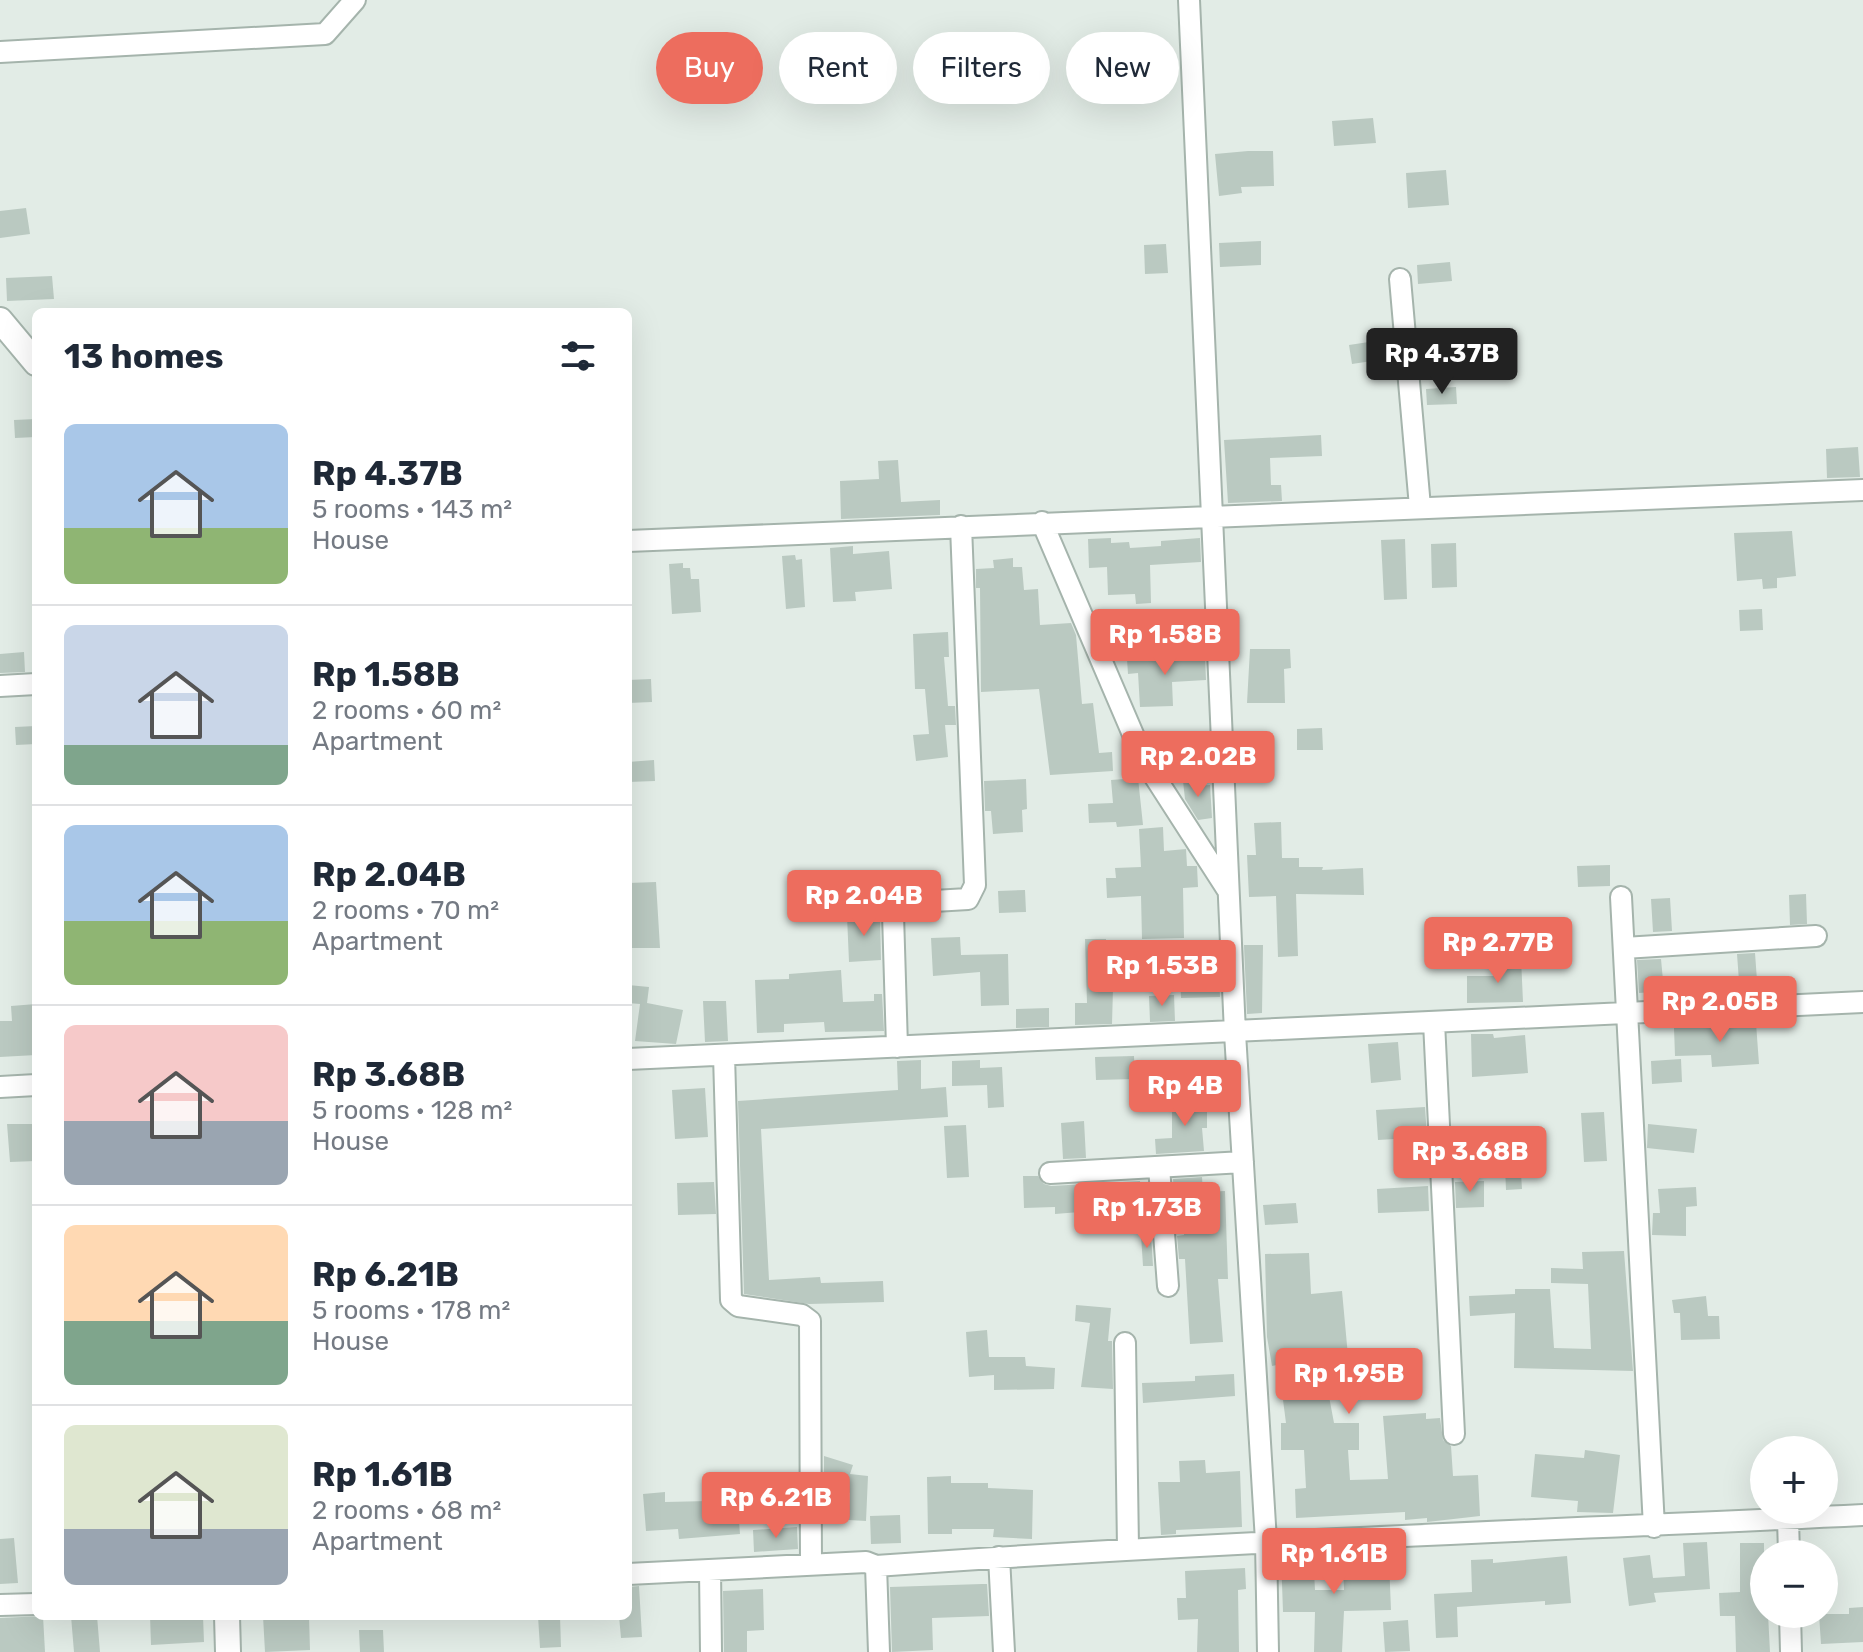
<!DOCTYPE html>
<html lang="en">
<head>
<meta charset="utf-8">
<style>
  :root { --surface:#fff; --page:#f6f6f7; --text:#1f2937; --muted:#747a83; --line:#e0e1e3; --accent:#ed6d5e }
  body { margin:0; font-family:Rubik,sans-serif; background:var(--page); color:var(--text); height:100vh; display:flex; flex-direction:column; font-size:30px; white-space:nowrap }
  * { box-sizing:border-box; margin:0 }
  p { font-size:26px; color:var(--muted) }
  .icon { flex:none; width:44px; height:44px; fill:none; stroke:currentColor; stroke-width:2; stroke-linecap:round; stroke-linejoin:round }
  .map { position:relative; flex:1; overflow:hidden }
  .details { position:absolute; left:32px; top:308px; width:600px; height:1312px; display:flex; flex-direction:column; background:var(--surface); border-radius:12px; box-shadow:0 8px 32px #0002 }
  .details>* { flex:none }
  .top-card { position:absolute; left:656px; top:32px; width:760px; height:72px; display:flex; gap:16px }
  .controls { position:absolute; left:1750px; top:1436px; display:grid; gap:16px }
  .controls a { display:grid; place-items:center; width:88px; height:88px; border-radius:50%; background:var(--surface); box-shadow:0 8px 32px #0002; font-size:40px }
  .price { position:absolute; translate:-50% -68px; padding:0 18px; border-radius:8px; background:var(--accent); color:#fff; font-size:26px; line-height:52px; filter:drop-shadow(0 2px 4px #0008) }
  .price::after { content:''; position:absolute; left:50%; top:48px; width:24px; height:18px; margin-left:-12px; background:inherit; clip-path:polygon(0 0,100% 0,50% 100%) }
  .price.selected { background:#222; color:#fff }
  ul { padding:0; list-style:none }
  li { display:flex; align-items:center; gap:24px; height:200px; padding:0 32px }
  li+li { border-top:2px solid var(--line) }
  li span { display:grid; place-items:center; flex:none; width:224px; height:160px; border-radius:12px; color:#555 }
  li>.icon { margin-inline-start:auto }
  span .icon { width:96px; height:96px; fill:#fffc; stroke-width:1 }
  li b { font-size:34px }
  h2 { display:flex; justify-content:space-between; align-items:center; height:96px; padding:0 32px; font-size:34px }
  .pill { padding:0 28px; border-radius:36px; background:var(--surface); box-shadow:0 8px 32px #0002; font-size:28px; line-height:72px }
  .pill.selected { background:var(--accent); color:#fff }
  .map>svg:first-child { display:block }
  .building { fill:#bac9c1 }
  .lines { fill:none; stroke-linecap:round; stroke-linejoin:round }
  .minor-casing { stroke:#a5b4ac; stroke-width:24 }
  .tertiary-casing { stroke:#a5b4ac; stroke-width:28 }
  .minor { stroke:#fff; stroke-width:20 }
  .tertiary { stroke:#fff; stroke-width:24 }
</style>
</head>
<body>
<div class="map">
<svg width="1863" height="1652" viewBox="0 0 1863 1652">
  <rect width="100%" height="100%" fill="#e2ece6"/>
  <path class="building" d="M1373,118L1376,143L1334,146L1332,121Z
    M1248,151H1273L1274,186L1241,187L1242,193L1219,196L1215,154Z
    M1446,170L1449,205L1408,208L1406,173Z
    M26,208L30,234L0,238V211Z
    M1261,241V265L1220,267L1219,243Z
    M1166,244L1168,273L1145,274L1144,245Z
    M1450,262L1452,281L1418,284L1417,265Z
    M52,276L54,299L7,301L6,278Z
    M1382,340L1385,359L1352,364L1349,345Z
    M1456,387L1457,404L1427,405L1426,389Z
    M36,419V437L15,438L14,420Z
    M1321,435L1322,456L1270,458L1271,485H1281L1282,501L1228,503L1224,440Z
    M1858,447L1860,477L1827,478L1826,449Z
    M898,460L901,502L940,500V515L841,519L840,481L879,479L878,461Z
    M1792,531L1796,576L1777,578V588L1763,589L1762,579L1737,581L1734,533Z
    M1111,538V543L1129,542L1130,548L1161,546V541L1200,538L1201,562L1150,565L1151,603L1136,604L1135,594L1108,595L1107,567L1089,568L1088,539Z
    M1405,539L1407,599L1384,600L1381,540Z
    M1456,543L1457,587L1432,588L1431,544Z
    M853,546V554L889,551L892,589L855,592L856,601L833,602L830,548Z
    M795,555L796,560L802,559L805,607L786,609L782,556Z
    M1013,558V567H1022L1024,590L1038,589L1040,625L1071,623L1076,635L1082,704L1093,703L1099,753L1112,752L1113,771L1050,775L1039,689L981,692L980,588H976V569L994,568L993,560Z
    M683,563V568H690L691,579H699L701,612L672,614L669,564Z
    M1762,609L1763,630L1740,631L1739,610Z
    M948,632L949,657H944L948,706H955L956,725H945L948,757L916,761L913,735L929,734L925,689H915L913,634Z
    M1250,649H1290L1291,668L1284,669L1285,703H1247Z
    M24,652L25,672L0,673V654Z
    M1205,656L1206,680L1172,682L1173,706L1140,707L1138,673L1128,674L1127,659Z
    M651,679L652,702L628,703V680Z
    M36,726V744L16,745L15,727Z
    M1322,728L1323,750H1297V729Z
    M654,760L655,781L628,782V762Z
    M1138,778L1143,825L1117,827L1116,822L1089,823L1088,804L1113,803L1111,780Z
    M1026,779L1027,809L1022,810L1023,832L993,834L991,811H985L984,781Z
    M1196,779V786L1210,785L1212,818L1198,820L1185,799L1183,781Z
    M1281,822L1282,858H1299V867H1323L1322,870L1363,868L1364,895L1296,894L1298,956L1278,957L1276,896L1249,897L1247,855H1256L1254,823Z
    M1163,827L1164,851L1186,849L1187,866H1197L1198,887L1183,888L1184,938L1142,939L1141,896L1107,898L1106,878H1116L1115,868L1141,867L1139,829Z
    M1610,865V886L1578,887L1577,866Z
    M834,870L836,905L819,906L817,871Z
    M936,877L937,888L899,890L898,879Z
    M656,882L660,948H628V883Z
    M1025,890L1026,912L999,913L998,891Z
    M1806,894L1807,924L1790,925L1789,895Z
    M1670,898L1672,931L1653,932L1651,899Z
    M880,915L881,960L849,962L847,916Z
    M960,937L961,955L1008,954L1009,1005L981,1006L980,972L933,976L931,938Z
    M1085,939H1106L1107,962L1125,961L1126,988L1113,989L1112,1024L1075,1025V1003H1087Z
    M1244,945H1263L1262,1013L1247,1014Z
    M1755,953L1758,994L1740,995L1737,954Z
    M1521,958L1523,1002L1467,1003V976H1499L1498,959Z
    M1661,959L1664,991L1639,993L1637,960Z
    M841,970L843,1002L874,1001V994H882L884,1031L825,1032L824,1022L784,1024V1032L757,1033L755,980L789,979V974Z
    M1219,972L1220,997L1181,998L1180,973Z
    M628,985L649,987L647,1003L683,1010L676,1044L635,1041L640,1004L628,1003Z
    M1174,995L1175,1021L1150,1022L1149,996Z
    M703,1001H726L728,1041L705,1042Z
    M36,1004V1055L0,1057V1021H12L11,1006Z
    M1049,1008V1027L1016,1028V1009Z
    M1756,1023L1759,1064L1712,1067L1711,1055L1675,1056L1674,1028Z
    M1471,1034H1493L1494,1038L1525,1035L1528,1073L1472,1077Z
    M1398,1042L1401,1080L1371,1083L1368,1044Z
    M1134,1056L1135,1079L1096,1080L1095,1057Z
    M1681,1059L1682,1082L1652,1084L1651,1061Z
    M921,1060V1089L946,1087L948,1117L761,1129L769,1280L820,1277L821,1283L883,1281L884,1302L809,1304L744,1294L738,1101L898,1090L897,1061Z
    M980,1060V1068L1002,1067L1004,1107L988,1108L987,1085L952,1086V1061Z
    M705,1088L708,1137L675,1139L672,1090Z
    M1172,1101H1207V1128H1202L1204,1151L1156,1154L1155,1139L1172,1138Z
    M1425,1107L1427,1137L1378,1140L1376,1110Z
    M1604,1112L1607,1161L1584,1162L1581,1113Z
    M1084,1121L1086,1158L1063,1159L1061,1123Z
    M7,1124H36V1161L10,1162Z
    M1648,1124L1697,1129L1694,1153L1647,1148Z
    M966,1125L969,1177L947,1178L944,1126Z
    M1492,1129L1494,1146L1453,1148L1452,1132Z
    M1504,1143H1519L1522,1189L1506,1190Z
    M1023,1176H1038L1044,1184L1051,1186L1140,1181L1142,1207L1055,1214V1207L1024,1208Z
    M1202,1177L1203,1192L1225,1191L1228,1279H1218L1223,1342L1190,1344L1185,1259H1179L1177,1236L1184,1235L1183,1207L1175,1208L1173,1179Z
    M1484,1181V1207L1456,1208L1455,1182Z
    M714,1182L716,1214L678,1215L677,1183Z
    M1428,1186L1429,1211L1378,1213L1377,1189Z
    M1696,1187L1697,1206L1686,1207V1236L1652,1235L1653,1213H1660L1658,1189Z
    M1296,1203L1298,1223L1265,1225L1263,1205Z
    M1151,1234L1153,1266H1143L1141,1235Z
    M1624,1251L1633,1371L1514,1368L1515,1313L1470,1316L1469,1296L1515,1294V1289H1550L1554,1348L1591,1349L1588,1284L1551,1283V1268L1583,1269L1582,1252Z
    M1309,1253L1311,1294L1342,1291L1348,1356L1322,1359L1334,1423H1359V1450H1348L1350,1480L1388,1479L1383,1416L1426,1413V1419L1440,1418L1443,1440L1451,1446L1453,1476L1478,1475L1480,1516L1427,1522V1518L1405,1520V1512L1296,1518L1295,1489L1306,1488L1304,1450H1281V1423H1286L1283,1400H1286L1281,1364L1272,1366L1267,1337L1265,1254Z
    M1706,1296L1708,1316H1719L1720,1339L1681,1340L1680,1313H1674L1672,1300Z
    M1076,1305L1111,1308L1108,1341H1112L1113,1389L1081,1387L1090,1323L1075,1321Z
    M987,1330L989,1357H1025L1026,1366L1055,1368L1054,1389L994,1390V1375L969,1377L966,1332Z
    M1234,1374L1235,1396L1143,1403L1142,1383L1195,1381V1376Z
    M1585,1450L1620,1455L1613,1513L1577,1512L1578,1501L1531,1497L1535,1454L1584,1458Z
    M824,1456L853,1465L850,1474L868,1476L866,1521L848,1520L850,1493L824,1486Z
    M1205,1460L1206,1473L1240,1471L1242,1527L1176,1530V1534L1161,1535L1158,1482H1180L1179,1461Z
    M951,1476V1483H988V1488L1033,1490L1032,1539L993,1537L994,1529H952V1534H928L927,1477Z
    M736,1483L740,1534L679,1539L678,1529L646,1531L643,1494L665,1492V1502L709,1501L708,1485Z
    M900,1515L901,1543L871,1544L870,1516Z
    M797,1527L798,1549L754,1552L753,1530Z
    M14,1538L18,1583L0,1584V1539Z
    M1707,1542L1710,1589L1654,1593L1656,1602L1629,1606L1623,1558L1650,1555L1653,1578L1685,1576L1683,1543Z
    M1740,1543H1764V1614H1768L1770,1652H1736L1735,1616H1720L1719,1593L1740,1592Z
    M1313,1553L1315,1590H1344L1343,1562L1389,1561L1391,1610L1344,1611L1342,1652H1314L1315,1612H1283L1281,1555Z
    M1567,1556L1571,1603L1545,1605V1601L1457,1607L1458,1637L1436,1638L1434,1594L1472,1592L1471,1560L1493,1559V1563Z
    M1245,1568L1246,1589L1238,1590L1239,1652H1197L1198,1619L1178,1620L1177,1598H1186L1185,1571Z
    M982,1584H987L989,1616L932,1618L933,1650L892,1652L890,1587Z
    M639,1586L642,1637L621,1638L619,1616H628V1587Z
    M763,1589L764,1630L747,1631V1652H724L723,1591Z
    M1863,1607V1642L1821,1644L1819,1614H1849V1608Z
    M43,1616L45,1652H0V1618Z
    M71,1616H97L100,1652H74Z
    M150,1616H203L204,1642L151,1645Z
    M263,1616H309L310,1650L265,1652Z
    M538,1616H560L561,1647L540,1648Z
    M1408,1620L1410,1651L1385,1652L1383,1622Z
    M359,1630H383L384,1652H360Z"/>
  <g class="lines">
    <defs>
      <path id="minor" d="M1189,0L1235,1033L1266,1541L1268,1652
        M0,52L325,34L355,0
        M1400,279L1420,507
        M1042,522L1144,760L1227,889
        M628,541L1863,490
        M0,686L36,684
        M1621,897L1654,1527
        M1624,948L1816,936
        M1434,1022L1454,1434
        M897,1047L893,914L900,903L968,899L975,885L961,526
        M724,1055L731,1300L738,1306L802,1315L810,1321L811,1564
        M628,1059L1863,1002
        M0,1087L36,1085
        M1159,1167L1168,1286
        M1050,1173L1243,1162
        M1125,1343L1128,1548
        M1788,1519L1789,1554
        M999,1557L1004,1652
        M876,1566L879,1652
        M710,1570L711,1652
        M628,1574L866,1562L876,1566C1205,1542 1534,1531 1863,1515
        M0,1605L36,1604
        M1790,1614L1791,1652"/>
      <path id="tertiary" d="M0,320L36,363
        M227,1616L228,1652"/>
    </defs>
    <use href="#minor" class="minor-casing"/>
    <use href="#tertiary" class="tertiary-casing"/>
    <use href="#minor" class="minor"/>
    <use href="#tertiary" class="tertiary"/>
  </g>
</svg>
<div class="controls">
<a>+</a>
<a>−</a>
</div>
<b class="price selected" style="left:1442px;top:396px">Rp 4.37B</b>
<b class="price" style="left:1165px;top:677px">Rp 1.58B</b>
<b class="price" style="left:1198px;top:799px">Rp 2.02B</b>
<b class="price" style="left:864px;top:938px">Rp 2.04B</b>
<b class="price" style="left:1498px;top:985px">Rp 2.77B</b>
<b class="price" style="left:1162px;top:1008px">Rp 1.53B</b>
<b class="price" style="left:1720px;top:1044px">Rp 2.05B</b>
<b class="price" style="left:1185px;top:1128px">Rp 4B</b>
<b class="price" style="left:1470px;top:1194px">Rp 3.68B</b>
<b class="price" style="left:1147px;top:1250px">Rp 1.73B</b>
<b class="price" style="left:1349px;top:1416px">Rp 1.95B</b>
<b class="price" style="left:776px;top:1540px">Rp 6.21B</b>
<b class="price" style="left:1334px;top:1596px">Rp 1.61B</b>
<div class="top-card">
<a class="pill selected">Buy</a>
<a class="pill">Rent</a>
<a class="pill">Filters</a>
<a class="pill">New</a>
</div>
<section class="details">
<h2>13 homes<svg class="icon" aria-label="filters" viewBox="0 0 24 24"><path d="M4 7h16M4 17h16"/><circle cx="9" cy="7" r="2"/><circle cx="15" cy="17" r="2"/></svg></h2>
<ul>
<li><span style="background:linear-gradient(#a9c7e8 65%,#8fb573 0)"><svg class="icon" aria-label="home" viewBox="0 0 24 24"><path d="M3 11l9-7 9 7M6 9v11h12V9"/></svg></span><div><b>Rp 4.37B</b><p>5 rooms · 143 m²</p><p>House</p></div></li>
<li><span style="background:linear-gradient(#c9d6e8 75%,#7fa58c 0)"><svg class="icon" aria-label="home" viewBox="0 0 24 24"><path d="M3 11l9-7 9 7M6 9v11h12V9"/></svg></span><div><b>Rp 1.58B</b><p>2 rooms · 60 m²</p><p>Apartment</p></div></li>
<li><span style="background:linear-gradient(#a9c7e8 60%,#8fb573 0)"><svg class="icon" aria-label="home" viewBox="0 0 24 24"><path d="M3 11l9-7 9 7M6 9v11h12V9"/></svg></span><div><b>Rp 2.04B</b><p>2 rooms · 70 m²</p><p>Apartment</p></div></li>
<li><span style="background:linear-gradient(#f6c9c9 60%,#9aa5b1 0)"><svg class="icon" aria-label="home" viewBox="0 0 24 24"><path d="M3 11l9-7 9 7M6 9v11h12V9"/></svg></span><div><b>Rp 3.68B</b><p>5 rooms · 128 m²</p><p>House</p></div></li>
<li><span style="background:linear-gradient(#ffd9b3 60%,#7fa58c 0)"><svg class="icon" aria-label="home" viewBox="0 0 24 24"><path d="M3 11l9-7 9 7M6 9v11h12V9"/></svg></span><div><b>Rp 6.21B</b><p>5 rooms · 178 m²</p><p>House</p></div></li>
<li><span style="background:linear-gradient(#dfe7d0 65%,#9aa5b1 0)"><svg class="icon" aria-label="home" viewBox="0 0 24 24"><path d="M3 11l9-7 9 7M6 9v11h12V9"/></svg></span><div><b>Rp 1.61B</b><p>2 rooms · 68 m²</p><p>Apartment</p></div></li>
</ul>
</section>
</div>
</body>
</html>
